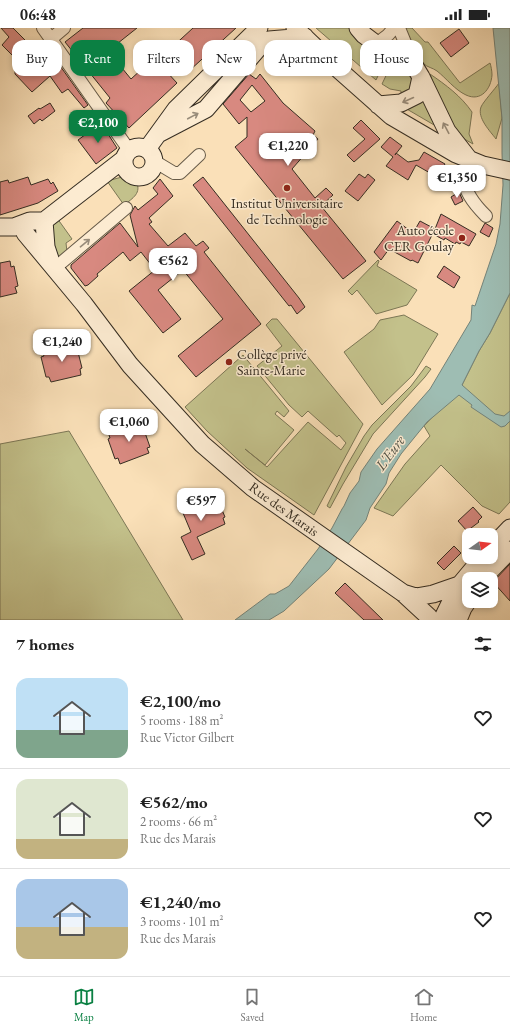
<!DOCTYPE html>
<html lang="en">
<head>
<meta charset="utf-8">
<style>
  :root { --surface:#fff; --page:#f6f6f6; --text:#222; --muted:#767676; --line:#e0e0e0; --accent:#0b8043 }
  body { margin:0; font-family:"EB Garamond",serif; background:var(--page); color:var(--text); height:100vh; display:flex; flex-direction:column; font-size:15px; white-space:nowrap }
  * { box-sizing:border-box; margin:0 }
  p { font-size:13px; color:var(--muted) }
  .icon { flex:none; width:22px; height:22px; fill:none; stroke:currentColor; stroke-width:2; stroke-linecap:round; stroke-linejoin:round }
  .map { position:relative; height:592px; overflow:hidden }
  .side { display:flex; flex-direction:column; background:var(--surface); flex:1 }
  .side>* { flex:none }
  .banner { position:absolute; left:12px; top:12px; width:486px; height:36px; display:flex; gap:8px }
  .needle { width:26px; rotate:76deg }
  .controls { position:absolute; left:462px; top:500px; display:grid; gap:8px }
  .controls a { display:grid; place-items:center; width:36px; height:36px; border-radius:8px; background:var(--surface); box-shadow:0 2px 6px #0003; font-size:20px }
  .price { position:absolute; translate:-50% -34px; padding:0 9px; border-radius:8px; background:#fff; color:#222; font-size:13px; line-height:26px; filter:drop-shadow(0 1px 2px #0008) }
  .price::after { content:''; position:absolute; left:50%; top:24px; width:12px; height:9px; margin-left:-6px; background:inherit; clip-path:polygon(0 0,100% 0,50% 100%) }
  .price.active { background:var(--accent); color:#fff }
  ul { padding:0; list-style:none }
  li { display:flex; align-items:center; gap:12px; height:100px; padding:0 16px }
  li+li { border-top:1px solid var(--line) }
  li span { display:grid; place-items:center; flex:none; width:112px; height:80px; border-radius:12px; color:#555 }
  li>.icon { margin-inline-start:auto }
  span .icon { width:48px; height:48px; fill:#fffc; stroke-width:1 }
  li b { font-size:17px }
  h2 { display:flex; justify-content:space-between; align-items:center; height:48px; padding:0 16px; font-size:17px }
  .chip { padding:0 14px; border-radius:12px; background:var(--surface); box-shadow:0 2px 6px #0003; font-size:14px; line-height:36px }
  .chip.active { background:var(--accent); color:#fff }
  .status { display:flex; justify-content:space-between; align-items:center; height:28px; padding:0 20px; background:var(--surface); direction:ltr }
  .status svg { height:11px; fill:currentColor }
  .tabs { display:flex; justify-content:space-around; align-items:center; height:56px; border-top:1px solid var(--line); background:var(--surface); font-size:11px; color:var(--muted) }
  .tabs a { display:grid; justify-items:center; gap:2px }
  .tabs .active { color:var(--accent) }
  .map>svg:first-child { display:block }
  .green { fill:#c3c18b; stroke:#7c7756 }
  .water { fill:#9ebdb3; stroke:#748379 }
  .building { fill:#d88980; stroke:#352d22; fill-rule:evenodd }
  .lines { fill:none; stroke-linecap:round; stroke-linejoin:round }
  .street-casing { stroke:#665a48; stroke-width:14 }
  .secondary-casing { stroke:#352d22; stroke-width:19 }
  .street { stroke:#fcebd1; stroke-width:12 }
  .secondary { stroke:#fcebd1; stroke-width:17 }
  .oneway { stroke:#988c7a }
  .poi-dot { fill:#8f2418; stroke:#fcebd1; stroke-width:1.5 }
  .labels { text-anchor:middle; stroke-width:3; stroke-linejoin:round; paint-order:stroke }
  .poi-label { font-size:14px; fill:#352d22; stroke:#fcebd1 }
  .street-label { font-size:14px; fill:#352d22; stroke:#fcebd1 }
  .water-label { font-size:15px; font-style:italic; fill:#4f5146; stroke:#fcebd1 }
</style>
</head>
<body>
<div class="status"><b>06:48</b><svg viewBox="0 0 49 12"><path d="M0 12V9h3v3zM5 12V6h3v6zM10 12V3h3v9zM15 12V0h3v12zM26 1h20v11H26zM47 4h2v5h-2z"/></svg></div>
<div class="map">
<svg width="510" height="592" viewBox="0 0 510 592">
  <rect width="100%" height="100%" fill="#fae0b8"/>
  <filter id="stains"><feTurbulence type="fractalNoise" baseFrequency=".005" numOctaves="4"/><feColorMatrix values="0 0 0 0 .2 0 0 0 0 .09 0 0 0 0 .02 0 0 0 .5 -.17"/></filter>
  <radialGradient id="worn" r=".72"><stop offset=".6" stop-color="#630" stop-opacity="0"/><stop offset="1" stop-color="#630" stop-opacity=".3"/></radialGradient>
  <path class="green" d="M316,0H350L387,29L376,52Z
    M406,0H412L425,14H428L460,55L490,35C491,38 492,43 492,47C491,61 481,74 466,67C455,62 446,50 437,43C433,40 427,39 424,36C419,31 405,6 406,0Z
    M393,33L408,43L412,48V62L401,68V63L390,61L382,56Z
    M430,46C446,57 461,68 472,84L469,106L473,116L459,108L443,82Z
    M499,55L502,90L496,111C490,103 477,90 481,79C483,74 495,61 499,55Z
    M422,62L441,101L405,80Z
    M122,149L133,151L136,153C142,165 133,170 124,177L107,153Z
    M57,190L72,211L66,215L67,224L61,229H57C51,212 45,206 57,190Z
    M378,232L379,233L377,238L417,262L407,277L376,286L357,262L352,267L348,263Z
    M510,265V474L499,486L482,478L441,437L393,488L374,480L405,436L430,408L424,398L462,357L479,323L490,305Z
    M404,287L438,306L413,347L382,377L344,324L374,301L380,292Z
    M272,291H277L363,396L314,487L247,440L207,403L185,379L243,327L289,383L284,389L277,383L275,386L294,402L265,437L245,421L267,439L308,394L341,422L346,415L339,407L337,409L308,383L302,389L289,377L257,338L282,318L266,297Z
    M426,338L431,341L425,349L373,406L343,456L330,480L327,478L346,439L364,408L372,397L411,358Z
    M69,403L183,592H0V416Z"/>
  <path class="water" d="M493,0H510V265L490,305L479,323L462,357L495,386L504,388L510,383V393L505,398L501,399L471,379L472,377L459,367L427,394L401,426L389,445L386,456L370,480L366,492L329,541L284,583L269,592H235L270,566H275L289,558L318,521L332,500L342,481L344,478L350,465L359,453L361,444L377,421L430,361L471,292L472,277L475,278L496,216L500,196L503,157L502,125V90Z"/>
  <path class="building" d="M1,0H13L26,13L12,27L2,17L9,9Z
    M83,0H137L108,23L131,51L154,30L177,55L129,100L106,75L110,70L65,14Z
    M193,0H236L189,43L169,22Z
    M459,1L469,15L451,29L440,15Z
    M53,28L88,77L84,80L68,61L62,65L50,48L32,64L15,46V42L22,37L30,44Z
    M249,46L256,51L260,46L283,75L315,103L313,107L318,111L292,141L315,170L326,160L333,167L321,178L366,233L343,251L235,119L247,109V89L239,96L223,76ZM252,57L265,73L251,84L240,72Z
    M50,75L55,83L42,93L40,91L34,96L28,88L39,80L40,81Z
    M361,92L380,111L354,134L347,127L365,111L353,100Z
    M101,95L117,120L96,136L78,112Z
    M390,109L402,118L395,127L396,125L408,134L419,132L424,124L445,136L437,149L416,137L408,152L386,138L393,129L381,119Z
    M359,146L365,150L368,146L375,152L358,173L345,163Z
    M28,149L31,157L48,151L51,156L53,154L58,163L38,175L0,187V154L8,152L9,155Z
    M203,149L299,270L305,279L297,286L291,277L289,278L193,157Z
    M160,151L173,168L149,190L152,194L149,196L168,218L185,205L196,218L203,213L209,220L204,224L261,296L196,349L178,328L223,291L183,242L158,262L181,291L163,305L129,263L155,242L141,224L130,233L123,224L97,246L98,248L88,257L85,258L71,240V237L120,195L138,219L130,187L135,178L138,182L158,166L153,160Z
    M459,164L463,173L455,177L451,169Z
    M441,186L476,206L469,218L461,214L460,216L456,214L455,216L445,210L444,212L433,206L434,203L418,235L412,232L411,233L389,221L381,232L374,224L397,193L413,205L420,193L435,201Z
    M485,195L493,200L489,209L480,204Z
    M10,233L11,239L14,238L18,258L15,259L17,265L0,269V235Z
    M444,238L460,249L454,260L437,249Z
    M73,315L74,320H77L82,340L80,341L81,347L51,354L49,349H46L41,329L44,328L42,323Z
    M138,394L140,400L143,399L150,419L147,420L149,425L120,436L118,430L115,431L108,411L110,410L108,404Z
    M211,465L214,471L217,470L225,489L223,490L225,496L197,509L205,526L192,532L181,509L191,504L183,485L185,484L183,478Z
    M473,479L482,489L478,493L479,494L467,503L458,493Z
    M454,518L461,525L444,542L437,535Z
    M510,536V573L493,554Z
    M345,555L383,592H364L335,565Z"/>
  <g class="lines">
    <defs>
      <path id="street" d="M43,0L129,122
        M399,0L415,39
        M51,11L64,0
        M376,16L388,7L394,0
        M472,132C470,136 467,140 466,144C460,160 475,177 486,188
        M154,133L174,145H180L199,127
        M55,240L126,180"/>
      <path id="secondary" d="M295,0L338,41L391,88L456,126L483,137L510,143
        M358,0L364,7L376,16L415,39L421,49L447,103L468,130
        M378,77L401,75L417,67L421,49
        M158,106L206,81L261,17L269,12L305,9
        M124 134a15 15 0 1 1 30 0a15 15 0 1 1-30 0Z
        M147,121L176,81L259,0
        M44,193L124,131
        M44,193L46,219L50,231
        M0,199H14L30,193H44
        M25,205L84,276L130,337L202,416L253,460L403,565L429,589L430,592
        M491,520L510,500
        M482,551L510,522
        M403,565L416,569L433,566L459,557
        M442,592L458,559L483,529
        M458,592L463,580L469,571"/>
    </defs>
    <use href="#street" class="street-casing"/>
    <use href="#secondary" class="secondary-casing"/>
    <use href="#street" class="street"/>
    <use href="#secondary" class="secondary"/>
  </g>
  <defs><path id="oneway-shaft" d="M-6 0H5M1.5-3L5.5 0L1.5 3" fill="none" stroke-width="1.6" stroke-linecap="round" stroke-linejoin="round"/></defs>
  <g class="oneway">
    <use href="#oneway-shaft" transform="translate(408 72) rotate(156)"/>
    <use href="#oneway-shaft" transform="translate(193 88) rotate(-28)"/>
    <use href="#oneway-shaft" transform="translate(446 100) rotate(-118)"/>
    <use href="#oneway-shaft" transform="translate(85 215) rotate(-40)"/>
  </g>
  <g class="poi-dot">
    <circle cx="287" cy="160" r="4"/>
    <circle cx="462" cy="210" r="4"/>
    <circle cx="229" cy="334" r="4"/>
  </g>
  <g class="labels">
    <g class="poi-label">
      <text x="287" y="180">Institut Universitaire<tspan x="287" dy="16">de Technologie</tspan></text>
      <text x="454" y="207" text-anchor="end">Auto école<tspan x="454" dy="16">CER Goulay</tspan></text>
      <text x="237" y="331" text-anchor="start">Collège privé<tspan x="237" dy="16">Sainte-Marie</tspan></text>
    </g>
    <g class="street-label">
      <text transform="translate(284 481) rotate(36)" y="5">Rue des Marais</text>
    </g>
    <g class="water-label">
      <text transform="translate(390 425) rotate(-54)" y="5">L'Eure</text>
    </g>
  </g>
  <rect width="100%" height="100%" filter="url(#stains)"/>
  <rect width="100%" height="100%" fill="url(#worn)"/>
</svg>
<div class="controls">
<a><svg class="needle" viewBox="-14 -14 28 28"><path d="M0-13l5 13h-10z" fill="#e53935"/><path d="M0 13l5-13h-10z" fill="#767676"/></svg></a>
<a><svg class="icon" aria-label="layers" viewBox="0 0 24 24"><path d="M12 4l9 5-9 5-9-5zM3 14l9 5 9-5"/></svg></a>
</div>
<b class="price active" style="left:98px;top:116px">€2,100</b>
<b class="price" style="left:288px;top:139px">€1,220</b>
<b class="price" style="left:457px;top:171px">€1,350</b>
<b class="price" style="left:173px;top:254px">€562</b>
<b class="price" style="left:62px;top:335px">€1,240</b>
<b class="price" style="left:129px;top:415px">€1,060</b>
<b class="price" style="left:201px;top:494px">€597</b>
<div class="banner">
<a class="chip">Buy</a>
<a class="chip active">Rent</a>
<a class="chip">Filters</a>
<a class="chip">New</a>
<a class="chip">Apartment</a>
<a class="chip">House</a>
</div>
</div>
<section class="side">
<h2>7 homes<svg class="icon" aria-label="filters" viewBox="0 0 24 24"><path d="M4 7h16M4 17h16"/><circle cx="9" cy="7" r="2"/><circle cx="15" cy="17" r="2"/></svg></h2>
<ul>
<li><span style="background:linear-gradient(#bfe0f5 65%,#7fa58c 0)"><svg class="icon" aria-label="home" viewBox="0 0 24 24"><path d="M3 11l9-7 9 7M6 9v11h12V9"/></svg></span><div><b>€2,100/mo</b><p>5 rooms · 188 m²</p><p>Rue Victor Gilbert</p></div><svg class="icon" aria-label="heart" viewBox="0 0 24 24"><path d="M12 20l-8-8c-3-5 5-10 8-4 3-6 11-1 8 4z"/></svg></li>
<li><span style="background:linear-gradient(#dfe7d0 75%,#c2b280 0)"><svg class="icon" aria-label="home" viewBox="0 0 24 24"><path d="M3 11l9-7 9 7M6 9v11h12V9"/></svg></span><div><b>€562/mo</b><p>2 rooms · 66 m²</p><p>Rue des Marais</p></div><svg class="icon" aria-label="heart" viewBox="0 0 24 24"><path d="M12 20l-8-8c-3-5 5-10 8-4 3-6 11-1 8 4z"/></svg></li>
<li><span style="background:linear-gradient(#a9c7e8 60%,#c2b280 0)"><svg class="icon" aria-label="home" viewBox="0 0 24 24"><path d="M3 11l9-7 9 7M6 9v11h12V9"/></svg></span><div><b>€1,240/mo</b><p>3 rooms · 101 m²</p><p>Rue des Marais</p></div><svg class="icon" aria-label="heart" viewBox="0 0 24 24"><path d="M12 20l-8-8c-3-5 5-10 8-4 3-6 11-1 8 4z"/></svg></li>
</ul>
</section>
<nav class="tabs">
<a class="active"><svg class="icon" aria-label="map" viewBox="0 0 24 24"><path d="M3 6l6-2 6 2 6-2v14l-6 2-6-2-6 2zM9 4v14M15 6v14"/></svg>Map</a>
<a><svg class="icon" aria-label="saved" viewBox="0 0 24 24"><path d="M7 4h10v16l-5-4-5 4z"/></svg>Saved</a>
<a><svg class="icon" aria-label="home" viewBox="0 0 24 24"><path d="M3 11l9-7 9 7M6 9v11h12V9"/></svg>Home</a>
</nav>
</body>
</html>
